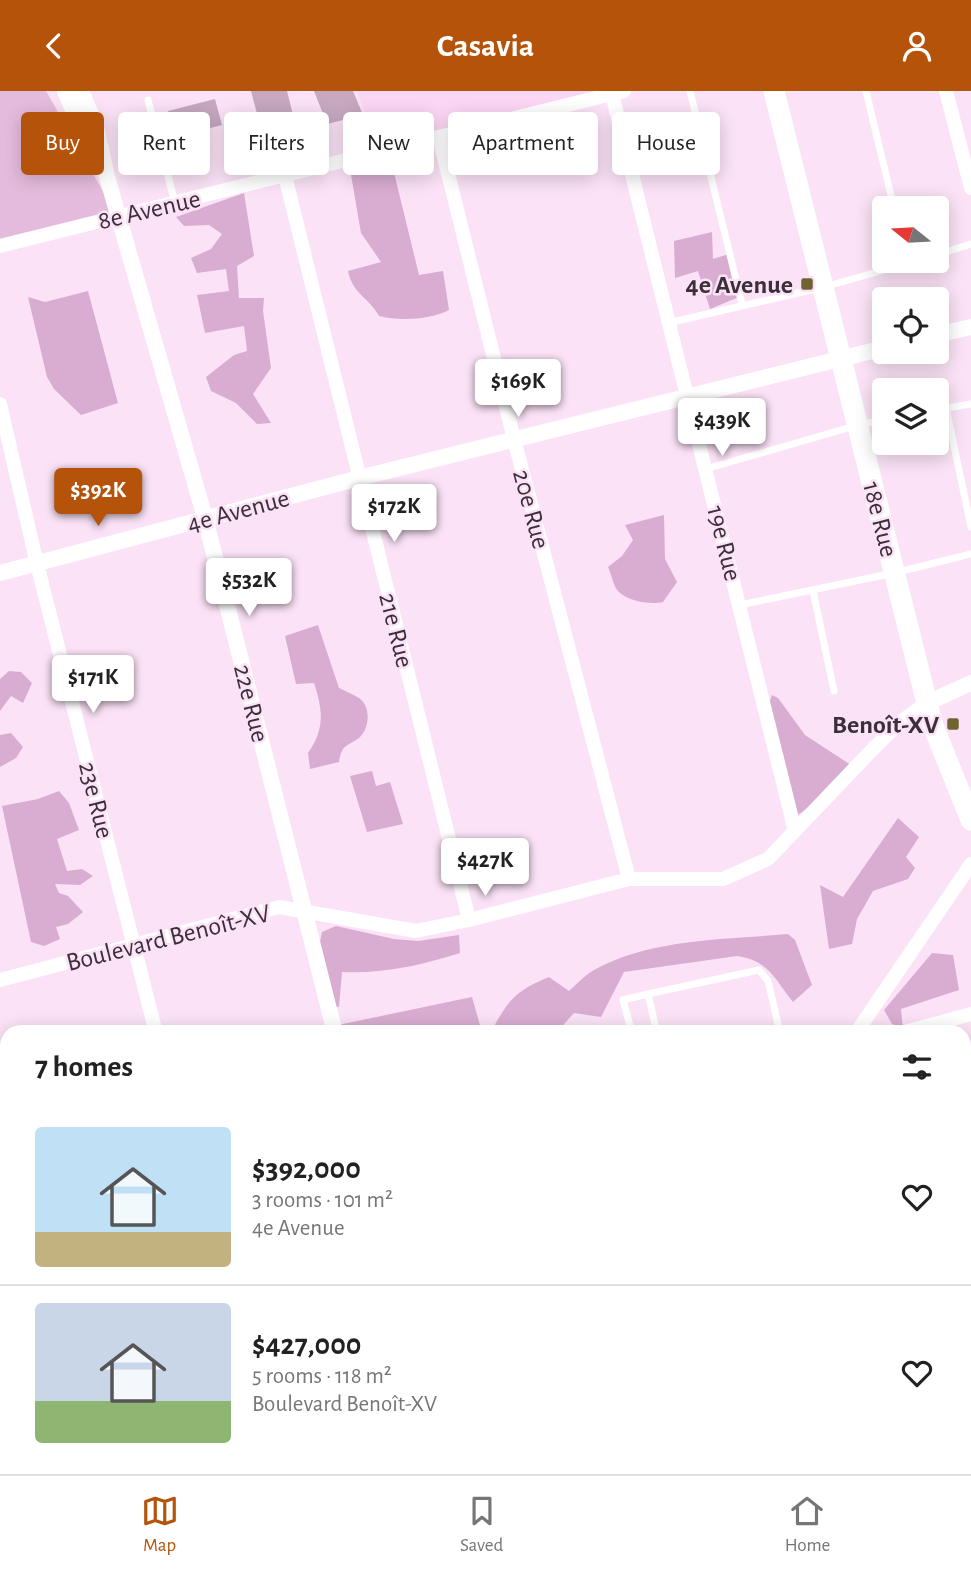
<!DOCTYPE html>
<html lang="en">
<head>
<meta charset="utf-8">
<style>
  :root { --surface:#fff; --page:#f6f6f6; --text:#222; --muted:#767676; --line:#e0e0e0; --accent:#b45309 }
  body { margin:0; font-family:"Alegreya Sans",sans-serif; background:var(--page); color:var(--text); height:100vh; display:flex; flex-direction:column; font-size:26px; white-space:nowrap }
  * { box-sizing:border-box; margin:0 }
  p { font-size:23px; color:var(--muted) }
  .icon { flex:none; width:38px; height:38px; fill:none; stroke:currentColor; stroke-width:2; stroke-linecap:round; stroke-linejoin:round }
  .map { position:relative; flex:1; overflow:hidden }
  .panel { position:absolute; left:0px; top:934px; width:971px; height:450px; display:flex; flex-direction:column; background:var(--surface); border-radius:21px 21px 0 0; box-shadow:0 4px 18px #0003 }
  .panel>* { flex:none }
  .guide { position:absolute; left:21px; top:21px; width:929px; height:63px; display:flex; gap:14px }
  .needle { width:46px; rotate:288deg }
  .tools { position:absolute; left:872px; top:105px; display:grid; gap:14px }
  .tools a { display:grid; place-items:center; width:77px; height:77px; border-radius:7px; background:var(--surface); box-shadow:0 4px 18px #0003; font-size:35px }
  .price { position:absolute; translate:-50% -60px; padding:0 16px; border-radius:7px; background:#fff; color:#222; font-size:23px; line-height:46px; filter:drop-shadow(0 2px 4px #0008) }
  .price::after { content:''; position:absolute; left:50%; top:42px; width:21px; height:16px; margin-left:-10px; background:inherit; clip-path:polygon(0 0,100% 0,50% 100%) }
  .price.active { background:var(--accent); color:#fff }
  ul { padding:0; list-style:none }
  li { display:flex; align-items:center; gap:21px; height:175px; padding:0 35px }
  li+li { border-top:2px solid var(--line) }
  li span { display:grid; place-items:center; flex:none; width:196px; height:140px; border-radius:7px; color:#555 }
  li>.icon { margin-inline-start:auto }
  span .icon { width:84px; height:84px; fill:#fffc; stroke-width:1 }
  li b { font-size:30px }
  h2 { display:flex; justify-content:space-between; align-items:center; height:84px; padding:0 35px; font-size:30px }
  .pill { padding:0 24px; border-radius:7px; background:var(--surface); box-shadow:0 4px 18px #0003; font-size:24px; line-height:63px }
  .pill.active { background:var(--accent); color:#fff }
  header { display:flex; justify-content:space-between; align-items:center; height:91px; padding:0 35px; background:var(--accent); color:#fff; font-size:32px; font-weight:700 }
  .tabs { display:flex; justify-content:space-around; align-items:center; height:98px; border-top:2px solid var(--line); background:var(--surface); font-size:19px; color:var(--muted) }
  .tabs a { display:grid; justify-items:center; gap:4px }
  .tabs .active { color:var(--accent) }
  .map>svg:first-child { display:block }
  .built { fill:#fcd7f5 }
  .green { fill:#e4bbdc }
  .forest { fill:#d9add1 }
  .building { fill:#c6a8c0 }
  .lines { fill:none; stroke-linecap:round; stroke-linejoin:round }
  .service { stroke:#fff; stroke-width:7 }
  .minor { stroke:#fff; stroke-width:14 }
  .tertiary { stroke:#fff; stroke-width:16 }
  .primary { stroke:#fff; stroke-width:21 }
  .poi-dot { fill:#6f6431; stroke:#fbe2f6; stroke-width:2.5 }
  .labels { text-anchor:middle; stroke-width:5; stroke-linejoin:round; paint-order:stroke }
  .street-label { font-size:26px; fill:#3b2f39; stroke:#fbe2f6 }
  .poi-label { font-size:26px; font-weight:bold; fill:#3b2f39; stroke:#fbe2f6; text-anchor:end }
</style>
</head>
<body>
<header><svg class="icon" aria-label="back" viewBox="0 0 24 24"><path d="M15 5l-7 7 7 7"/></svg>Casavia<svg class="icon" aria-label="person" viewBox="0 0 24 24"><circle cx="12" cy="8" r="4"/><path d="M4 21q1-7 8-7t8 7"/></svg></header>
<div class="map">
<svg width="971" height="1383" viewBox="0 0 971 1383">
  <rect width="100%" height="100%" fill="#fbe2f6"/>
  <path class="built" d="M357,0H624L381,61Z"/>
  <path class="green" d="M0,0H46L113,118L120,124L0,155Z"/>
  <path class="forest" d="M389,61L419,184L443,180L449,219C430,229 399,230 379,225C368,205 353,204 348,180L381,171L361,142L350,78Z
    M244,102L254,165L237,175L239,207H264L263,220L271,277L253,303L271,332L257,333L236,312L211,300L206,286L234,264L247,260L244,235L205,242L197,204L229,200L226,178L197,182L191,167L211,158L222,143L209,134L184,135L176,126Z
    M712,141L713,168L729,163L739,206L710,218L698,180L675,187L674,150Z
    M88,200L118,312L81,324L54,298L47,286L28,206L45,211Z
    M664,424L665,468L677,491L663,511C650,514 626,510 617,499C613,493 611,482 608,476L622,465L633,449L625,434Z
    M318,534L339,597C345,600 353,603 359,607C371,615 370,638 359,647C346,656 342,653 339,671L310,678L308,662C325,638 323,619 314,592L296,593L285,545Z
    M9,580L21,581L32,592L23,612L11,605L0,620V588Z
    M772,604L778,607L805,644L854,676L818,709L798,724L768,615Z
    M11,642L23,656L16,667L0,676V644Z
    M372,680L376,695L390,691L403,733L367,741L350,685Z
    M59,700L69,712L79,739L57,748L67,780L82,778L93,785L80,794L55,793L59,802L68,805L83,821L68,833L56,836L60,848L44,855L31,851L2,715L38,708Z
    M898,727L919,746L906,766L915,777L908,788L873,800L857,828L852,853L829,858L820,794L843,806Z
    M336,835L394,848L418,850L459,844L460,862C422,874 383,883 342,881L339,916L329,915L319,856L322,841Z
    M788,843L795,849L812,894L793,911C774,887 769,870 737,865L624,881L601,926L574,922L557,941H491C508,909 515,900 549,886L569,900C577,893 585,884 594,879C652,847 724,849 788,843Z
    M932,862L953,864L959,899L901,918L903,938L892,933L884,919Z
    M472,906L482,941L340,942L338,934Z
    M969,952L971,953V1041L964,1023V960Z"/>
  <path class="building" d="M251,0H287L296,36L285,39L287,51L271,55L268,43L258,45L255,35L260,34Z
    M314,0H353L363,24L327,33Z
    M215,8L222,34L168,48L164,30L170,29L168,20Z"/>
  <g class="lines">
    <path class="service" d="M690,0L742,213
      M866,0L894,117
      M148,9L175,112
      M936,164L971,153
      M668,232L824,196L916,170
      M946,317L971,436
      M936,319L971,313
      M706,378L858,334L884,329
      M813,500L834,600
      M740,514L894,482L971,463
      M632,942L623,909L648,903
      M657,942L648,903L759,879L768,890L780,942
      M964,1265L971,1264
      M807,1377L808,1383
      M942,1377L943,1383"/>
    <path class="minor" d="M946,0L971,97
      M612,3L795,740
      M439,46L514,348L629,788
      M285,85L469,829
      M0,155L624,0
      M0,313L37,473L156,942
      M0,889L279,816L416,840L469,829L629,788H723L768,768L870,661L899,632L927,612
      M856,942L971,773
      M901,942L971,923
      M0,1057L7,1084
      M88,1377L89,1383
      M731,1377L732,1383
      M869,1377L870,1383"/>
    <path class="tertiary" d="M65,0L83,42L98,68
      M81,0L96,35L106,82L205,427L335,942
      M936,244L971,236
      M0,482L359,387L884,257
      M927,612L971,592
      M964,1204L971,1202
      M531,1377L533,1383
      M377,1383L390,1377"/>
    <path class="primary" d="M774,0L927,612L934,637L971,729"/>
  </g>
  <g class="poi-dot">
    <rect x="800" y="186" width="14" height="14" rx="3.5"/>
    <rect x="946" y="626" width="14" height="14" rx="3.5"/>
  </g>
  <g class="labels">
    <g class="street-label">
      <text transform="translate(149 118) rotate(-13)" y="9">8e Avenue</text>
      <text transform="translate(532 418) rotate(75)" y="9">20e Rue</text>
      <text transform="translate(238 419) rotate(-15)" y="9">4e Avenue</text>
      <text transform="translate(881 428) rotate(76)" y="9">18e Rue</text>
      <text transform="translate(725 452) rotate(76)" y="9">19e Rue</text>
      <text transform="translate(397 539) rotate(76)" y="9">21e Rue</text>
      <text transform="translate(252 612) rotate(76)" y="9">22e Rue</text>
      <text transform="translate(97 709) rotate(76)" y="9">23e Rue</text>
      <text transform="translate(168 846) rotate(-14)" y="9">Boulevard Benoît-XV</text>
    </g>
    <g class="poi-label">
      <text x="793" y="202">4e Avenue</text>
      <text x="939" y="642">Benoît-XV</text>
    </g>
  </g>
</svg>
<div class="tools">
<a><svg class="needle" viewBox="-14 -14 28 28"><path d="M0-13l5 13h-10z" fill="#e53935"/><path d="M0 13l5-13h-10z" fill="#767676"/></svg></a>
<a><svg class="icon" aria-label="locate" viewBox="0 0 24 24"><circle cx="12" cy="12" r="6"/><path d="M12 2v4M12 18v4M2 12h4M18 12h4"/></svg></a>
<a><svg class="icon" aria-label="layers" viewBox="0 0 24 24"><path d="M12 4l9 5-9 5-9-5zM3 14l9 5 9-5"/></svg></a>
</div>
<b class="price" style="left:518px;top:328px">$169K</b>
<b class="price" style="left:722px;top:367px">$439K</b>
<b class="price active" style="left:98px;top:437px">$392K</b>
<b class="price" style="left:394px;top:453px">$172K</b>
<b class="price" style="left:249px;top:527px">$532K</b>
<b class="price" style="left:93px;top:624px">$171K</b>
<b class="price" style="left:485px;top:807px">$427K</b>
<div class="guide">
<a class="pill active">Buy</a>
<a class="pill">Rent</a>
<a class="pill">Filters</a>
<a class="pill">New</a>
<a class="pill">Apartment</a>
<a class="pill">House</a>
</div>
<section class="panel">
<h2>7 homes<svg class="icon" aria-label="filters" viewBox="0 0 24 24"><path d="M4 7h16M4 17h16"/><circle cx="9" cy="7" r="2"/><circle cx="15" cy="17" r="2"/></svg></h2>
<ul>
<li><span style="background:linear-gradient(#bfe0f5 75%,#c2b280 0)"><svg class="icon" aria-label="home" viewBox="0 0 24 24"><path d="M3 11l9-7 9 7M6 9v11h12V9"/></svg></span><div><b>$392,000</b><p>3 rooms · 101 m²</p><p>4e Avenue</p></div><svg class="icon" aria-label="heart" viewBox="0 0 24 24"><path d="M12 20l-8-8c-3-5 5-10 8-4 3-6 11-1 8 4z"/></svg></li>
<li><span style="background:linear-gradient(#c9d6e8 70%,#8fb573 0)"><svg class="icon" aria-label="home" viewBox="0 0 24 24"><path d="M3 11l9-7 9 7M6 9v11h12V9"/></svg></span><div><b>$427,000</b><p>5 rooms · 118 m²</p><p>Boulevard Benoît-XV</p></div><svg class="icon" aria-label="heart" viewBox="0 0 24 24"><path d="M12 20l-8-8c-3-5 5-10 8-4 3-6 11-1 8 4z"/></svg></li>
</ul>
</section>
</div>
<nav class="tabs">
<a class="active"><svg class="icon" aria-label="map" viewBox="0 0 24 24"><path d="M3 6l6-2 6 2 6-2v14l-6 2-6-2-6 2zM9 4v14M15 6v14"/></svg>Map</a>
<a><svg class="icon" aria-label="saved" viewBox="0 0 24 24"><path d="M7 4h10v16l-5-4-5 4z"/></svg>Saved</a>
<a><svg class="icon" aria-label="home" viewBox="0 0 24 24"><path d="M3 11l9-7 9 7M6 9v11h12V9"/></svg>Home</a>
</nav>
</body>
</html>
